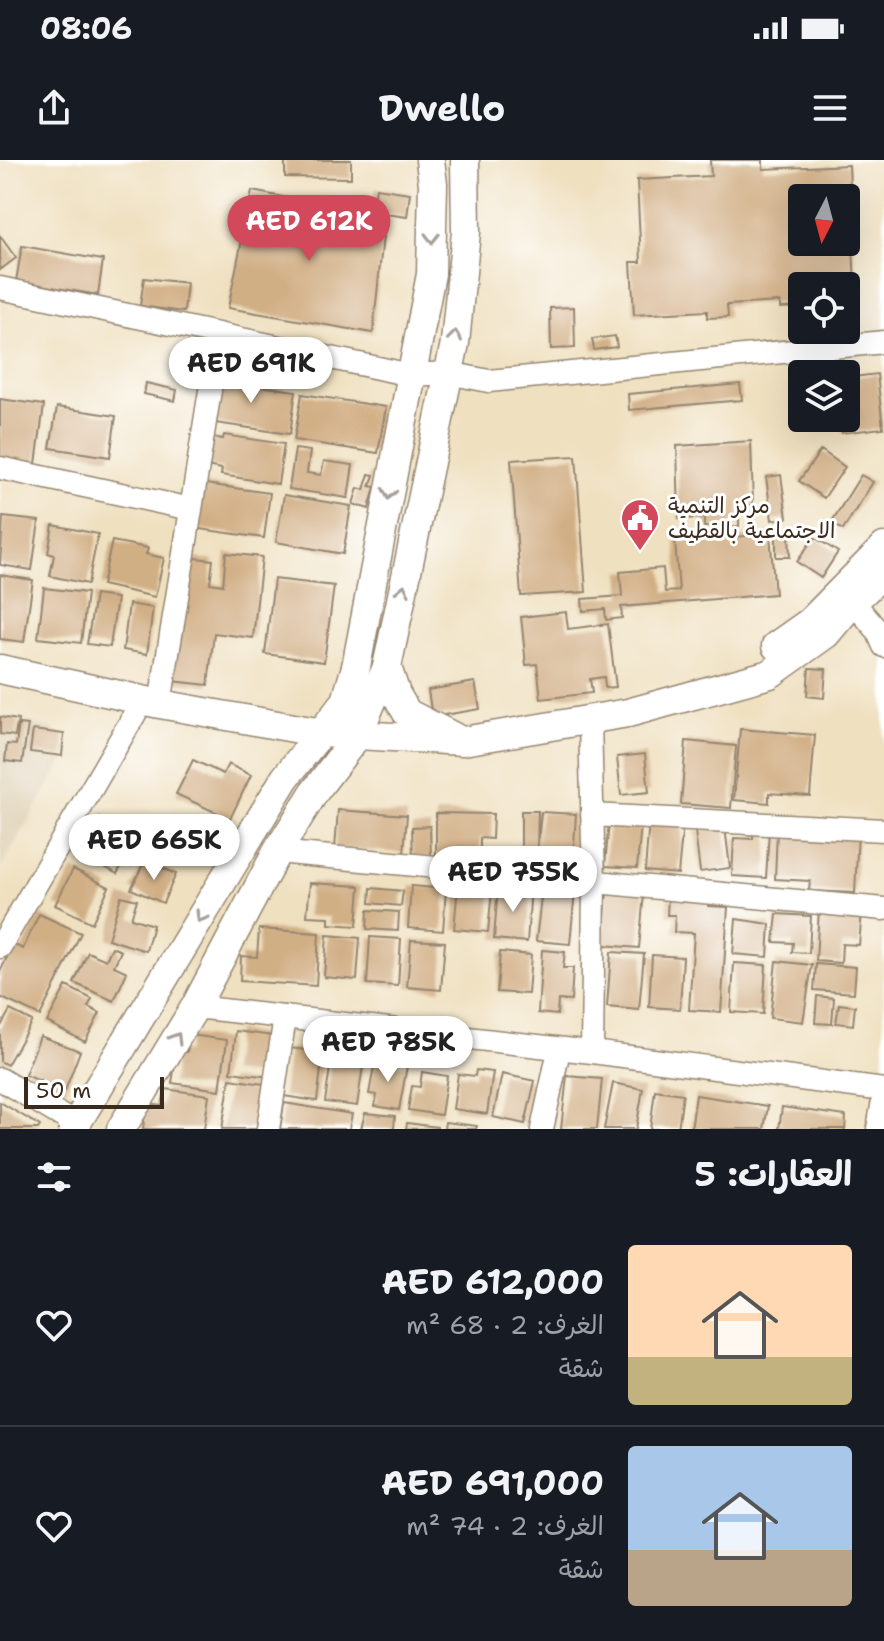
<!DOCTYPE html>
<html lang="ar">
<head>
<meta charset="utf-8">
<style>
  :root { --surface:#171b24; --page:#242831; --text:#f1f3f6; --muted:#9ea1a6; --line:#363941; --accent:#d1495b }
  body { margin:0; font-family:"Shantell Sans","Playpen Sans Arabic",sans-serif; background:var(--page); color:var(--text); direction:rtl; height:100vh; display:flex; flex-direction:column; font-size:30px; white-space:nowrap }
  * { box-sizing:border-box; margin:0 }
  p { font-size:26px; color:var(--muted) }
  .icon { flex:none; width:44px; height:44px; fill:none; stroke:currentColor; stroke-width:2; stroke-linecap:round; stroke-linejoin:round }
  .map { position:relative; height:969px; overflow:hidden; direction:ltr }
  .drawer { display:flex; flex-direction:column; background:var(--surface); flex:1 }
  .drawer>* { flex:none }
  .needle { width:52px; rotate:186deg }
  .tools { position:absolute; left:788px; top:24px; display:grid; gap:16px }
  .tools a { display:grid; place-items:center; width:72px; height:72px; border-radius:8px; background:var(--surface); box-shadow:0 8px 32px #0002; font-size:40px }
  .scale { position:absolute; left:24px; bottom:20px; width:140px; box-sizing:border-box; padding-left:8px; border:4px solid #3b2a1e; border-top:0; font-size:22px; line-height:28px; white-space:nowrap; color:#3b2a1e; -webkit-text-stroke:6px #fff; paint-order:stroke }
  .price { position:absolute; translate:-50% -68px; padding:0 18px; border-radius:28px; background:#fff; color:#222; font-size:26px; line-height:52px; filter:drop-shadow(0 2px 4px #0008) }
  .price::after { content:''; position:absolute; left:50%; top:48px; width:24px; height:18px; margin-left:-12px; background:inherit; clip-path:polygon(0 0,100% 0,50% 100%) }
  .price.active { background:var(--accent); color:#fff }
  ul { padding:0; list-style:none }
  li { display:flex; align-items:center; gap:24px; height:200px; padding:0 32px }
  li+li { border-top:2px solid var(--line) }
  li span { display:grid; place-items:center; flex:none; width:224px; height:160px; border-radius:8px; color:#555 }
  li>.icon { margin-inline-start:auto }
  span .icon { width:96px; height:96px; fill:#fffc; stroke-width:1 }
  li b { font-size:34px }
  h2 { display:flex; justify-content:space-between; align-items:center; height:96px; padding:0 32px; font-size:34px }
  .status { display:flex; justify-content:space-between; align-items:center; height:56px; padding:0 40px; background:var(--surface); direction:ltr }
  .status svg { height:22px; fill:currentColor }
  header { display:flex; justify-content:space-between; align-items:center; height:104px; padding:0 32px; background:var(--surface); font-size:36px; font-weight:700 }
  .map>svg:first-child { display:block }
  .built { fill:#ddcfb1 }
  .building { fill:#d1af85; fill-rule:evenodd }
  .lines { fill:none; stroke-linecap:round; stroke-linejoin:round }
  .minor-casing { stroke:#95856f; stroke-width:25 }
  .tertiary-casing { stroke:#95856f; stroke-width:31 }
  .minor { stroke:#fff; stroke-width:22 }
  .tertiary { stroke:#fff; stroke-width:28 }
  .oneway { stroke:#a79f9a }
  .labels { text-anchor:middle; stroke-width:6; stroke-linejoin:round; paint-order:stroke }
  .poi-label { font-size:22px; fill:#3b2a1e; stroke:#fff; text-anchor:start }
</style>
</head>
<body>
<div class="status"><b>08:06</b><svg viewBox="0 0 49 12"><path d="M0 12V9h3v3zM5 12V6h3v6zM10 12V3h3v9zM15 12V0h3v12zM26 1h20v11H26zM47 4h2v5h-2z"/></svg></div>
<header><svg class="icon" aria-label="menu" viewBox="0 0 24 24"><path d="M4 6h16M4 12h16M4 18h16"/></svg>Dwello<svg class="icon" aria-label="share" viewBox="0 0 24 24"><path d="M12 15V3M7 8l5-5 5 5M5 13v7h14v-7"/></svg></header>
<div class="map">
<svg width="884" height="969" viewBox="0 0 884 969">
  <rect width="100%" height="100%" fill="#fff"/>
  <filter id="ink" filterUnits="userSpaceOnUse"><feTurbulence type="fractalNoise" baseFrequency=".0125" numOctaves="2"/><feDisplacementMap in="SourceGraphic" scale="16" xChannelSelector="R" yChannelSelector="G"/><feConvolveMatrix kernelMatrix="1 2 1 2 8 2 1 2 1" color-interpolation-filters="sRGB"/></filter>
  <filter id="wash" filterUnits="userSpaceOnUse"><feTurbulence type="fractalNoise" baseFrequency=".006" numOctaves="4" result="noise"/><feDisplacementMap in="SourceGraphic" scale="32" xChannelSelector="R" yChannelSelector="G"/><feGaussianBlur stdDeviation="1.8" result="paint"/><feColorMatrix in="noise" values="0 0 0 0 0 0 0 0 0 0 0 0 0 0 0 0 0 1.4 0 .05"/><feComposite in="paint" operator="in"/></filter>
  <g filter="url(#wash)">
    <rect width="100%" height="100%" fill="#efe0c0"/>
    <path class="built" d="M0,558L53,568L70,589L0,709Z"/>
    <g id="blocks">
      <path class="building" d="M285,0H351V18L285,17Z
        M710,0H763V9L849,5L856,145H846V126H802V147L780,148V142L727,145L728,157L707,158V151L634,155L631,102H641L637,20L711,16ZM802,38H846V82H802Z
        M376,28L410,33L407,57L372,52Z
        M252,31L385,57L373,173L228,148Z
        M0,76L16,98L0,110Z
        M22,86L103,100L98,135L16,121Z
        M144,118L187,123L184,152L140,146Z
        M574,147L575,188L551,189L550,148Z
        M615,176L617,187L594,190L592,179Z
        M216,214L246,218L245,224L296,231L290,274L208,262Z
        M877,214L883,268L842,273L840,258H846V218Z
        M146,223L177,230L175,241L144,234Z
        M740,224L742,240L629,250L628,234Z
        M302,234L386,247L378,293L294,280Z
        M0,239L44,245L36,304L0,299Z
        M57,247L116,256L110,297L50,288Z
        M224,275L284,284L278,324L221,315L222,309L200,305L204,276L223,279Z
        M751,281L753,345L739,346V366L704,367V358L679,359L677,286Z
        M295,289L310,291L307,313L321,315L324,301L353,305L348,338L289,329Z
        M821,290L845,307L824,338L799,321Z
        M576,296L586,432L521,436L511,300Z
        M369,314L374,315L370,326L375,327L369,349L353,344L358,328L364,330Z
        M781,315L787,358L772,360L766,317Z
        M861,315L873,322L843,370L831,363Z
        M198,323L270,333L264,378L192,368Z
        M284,335L351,346L343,394L276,382Z
        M3,357L39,361L32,410L0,405Z
        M53,365L98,374L88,424L50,416L54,395L48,393Z
        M770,374L775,434L621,447L622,458L606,460L605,449L583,451L582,439L622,436L620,412L663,408L665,432L679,431L675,382Z
        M776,375H789L790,397H776Z
        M814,377L838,392L821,418L797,402Z
        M112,381L148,388L146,394L164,398L155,437L102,425Z
        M226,393L262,397L253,478L214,473L208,525L172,521L186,397L213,400L210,423L223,425Z
        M0,415L33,420L24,482L0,479Z
        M274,419L334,426L324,502L265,494Z
        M44,428L87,433L81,483L38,478Z
        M95,435L117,438L110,487L87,484Z
        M129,444L153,448L147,494L123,490Z
        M566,452L568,469L608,464L616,527L605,528L604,517L590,519L592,533L541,539L537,504L526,505L521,457Z
        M809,508L826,509L824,538L807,536Z
        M475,522L480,549L432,557L428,530Z
        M0,557L18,560L15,576L0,574Z
        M19,564L28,565L22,603L5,601L7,584L16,585Z
        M740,569L815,575L810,636L769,633V643L734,640Z
        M33,570L64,574L62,596L30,592Z
        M686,581L736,586L731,648L681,644Z
        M645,594L649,632L621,635L617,597Z
        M193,600L223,614L228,604L251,615L230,659L176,634Z
        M338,650L407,655L404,693L335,688Z
        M521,651H538L537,691L541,652L576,654L573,701L537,699V707L521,706Z
        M436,653L493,654L492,679L480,678V696H436Z
        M100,658L137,678L117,714L80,693Z
        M609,661L641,664L637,708L605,706Z
        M649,661L683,664L678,714L645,711Z
        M430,666L431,697L413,698L412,667Z
        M725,667L730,708L700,712L695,671Z
        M753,669L769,670L766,718L732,716L734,678L753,679Z
        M777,670L858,671L855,733L809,731L810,721L775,719Z
        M145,700L176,714L163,743L131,729Z
        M73,709L109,727L92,763L55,745Z
        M310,723L360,726L357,766L329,764V757L307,756Z
        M411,726L446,729L443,771L408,768Z
        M458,726L492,729L488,772L454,769Z
        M498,726L531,728L527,782L494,779Z
        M371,728L403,731L401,746L370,743Z
        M542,728L575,731L570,784L536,781Z
        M607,730L644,733L639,788L603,785Z
        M709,733L708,746L728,747L721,852L689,850L694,773L674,772L675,755H667L668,737Z
        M121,736L137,740L131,758L153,765L146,791L108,779Z
        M819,748L862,751L859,785L842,784L841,803L816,801Z
        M368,750L399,752L398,771L367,769Z
        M39,754L81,773L40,856L0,837V812L13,784L23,789Z
        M777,754L811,756L809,793L792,792L793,783L774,782Z
        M736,759L770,764L768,797L733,794Z
        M259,769L319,773L316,826L240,821L241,796L257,797Z
        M327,775L360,778L357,820L324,817Z
        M370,777L401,779L398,826L367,824Z
        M411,780L445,782L441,830L407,827Z
        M112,787L121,791L114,806L127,812L114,841L74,823L88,792L106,800Z
        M542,790L565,792L563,808H573L571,841L558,840L557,855L538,853Z
        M500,792L531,795L528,834L497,832Z
        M611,792L644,794L639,850L607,847Z
        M652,795L683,797L680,849L649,847Z
        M776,801L812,805L803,862L770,858Z
        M734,803L766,805L763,854L731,852Z
        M816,804L856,807L854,833L814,830Z
        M66,826L92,839L88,847L100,853L85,882L47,862Z
        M817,836L834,838L832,864L815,863Z
        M839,844L855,846L853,865L836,863Z
        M10,850L32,861L7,905L0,901V868Z
        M236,871L274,876L269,917L231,912Z
        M190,875L227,880L220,930L172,923L177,890L187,892Z
        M40,876L80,891L65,931L25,915Z
        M289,888L323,892L317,941L283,936Z
        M332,894L364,899L357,946L325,942Z
        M375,901L407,906L399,950L375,946L377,935L369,934Z
        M476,910L493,912L487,954L453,949L458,914L475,916Z
        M422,912L447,916L441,955L408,950L412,926L420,927Z
        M502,914L535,921L525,964L493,957Z
        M567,916L602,919L597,969H561Z
        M230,919L264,924L258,969H222Z
        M613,923L643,929L636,969H604Z
        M165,929L209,935L204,969H143L146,944L162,946Z
        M655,930L683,934L678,969H650Z
        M696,935L768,946L764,969H691Z
        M0,942L40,966L38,969H0Z
        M284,943L352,954L349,969H280Z
        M782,947L846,956L845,969H779Z
        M365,953L395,956L394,969H361Z
        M445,962L477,966L476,969H444Z
        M407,963L437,967V969H406Z"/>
    </g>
  </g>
  <g filter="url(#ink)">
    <use href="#blocks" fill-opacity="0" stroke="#95856f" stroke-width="2"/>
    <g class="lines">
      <defs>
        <path id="minor" d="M0,128L411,215L448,213L489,221L884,182
          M0,308L191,349
          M853,442L877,470L884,486
          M160,544L219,174
          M590,560L594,723L592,892
          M592,655L884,670
          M277,692L884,749
          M0,787L143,540
          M195,847L592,892L884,930
          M0,919L75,964
          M268,969L285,857
          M542,969L559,890
          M878,969L884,935"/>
        <path id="tertiary" d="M776,486L810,462L884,387
          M387,507L396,534L407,553L454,577
          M0,509L160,544L322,573L463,581L628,553L770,514L826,474L853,442L884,412
          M73,969L285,618L346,541L356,507L431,114L433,24L430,0
          M121,969L195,847L277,692L315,631L357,576L387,507L455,183L466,72L465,0"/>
      </defs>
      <use href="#minor" class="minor-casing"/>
      <use href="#tertiary" class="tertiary-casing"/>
      <use href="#minor" class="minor"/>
      <use href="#tertiary" class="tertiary"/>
    </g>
    <defs><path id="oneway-chevron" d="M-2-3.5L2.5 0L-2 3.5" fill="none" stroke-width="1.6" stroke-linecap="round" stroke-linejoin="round" transform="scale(2)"/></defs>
    <g class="oneway">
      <use href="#oneway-chevron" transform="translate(432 78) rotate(91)"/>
      <use href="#oneway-chevron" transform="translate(455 176) rotate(-83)"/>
      <use href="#oneway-chevron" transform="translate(389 334) rotate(101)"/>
      <use href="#oneway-chevron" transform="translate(403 430) rotate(-78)"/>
      <use href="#oneway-chevron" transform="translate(201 757) rotate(121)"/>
      <use href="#oneway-chevron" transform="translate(176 878) rotate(-59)"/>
    </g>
  </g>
  <defs>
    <symbol id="civic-pin" viewBox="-11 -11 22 30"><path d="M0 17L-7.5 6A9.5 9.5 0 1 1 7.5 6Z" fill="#d1495b" stroke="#fff"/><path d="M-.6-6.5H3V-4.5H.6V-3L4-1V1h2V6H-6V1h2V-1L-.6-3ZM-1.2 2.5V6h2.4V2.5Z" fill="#fff"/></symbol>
  </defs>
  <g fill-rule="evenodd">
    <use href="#civic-pin" x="618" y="336" width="44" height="60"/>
  </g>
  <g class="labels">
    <g class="poi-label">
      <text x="668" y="353">مركز التنمية<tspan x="668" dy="25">الاجتماعية بالقطيف</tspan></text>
    </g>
  </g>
</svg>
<div class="tools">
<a><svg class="needle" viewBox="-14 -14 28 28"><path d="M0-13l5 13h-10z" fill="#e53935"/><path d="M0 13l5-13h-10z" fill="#9ea1a6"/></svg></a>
<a><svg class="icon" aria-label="locate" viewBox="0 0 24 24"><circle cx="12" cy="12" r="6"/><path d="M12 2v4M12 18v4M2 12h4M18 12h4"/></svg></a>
<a><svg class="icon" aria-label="layers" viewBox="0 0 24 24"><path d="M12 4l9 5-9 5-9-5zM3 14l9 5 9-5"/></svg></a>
</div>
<div class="scale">50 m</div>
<b class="price active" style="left:309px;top:103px">AED 612K</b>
<b class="price" style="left:251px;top:245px">AED 691K</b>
<b class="price" style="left:154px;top:722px">AED 665K</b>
<b class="price" style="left:513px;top:754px">AED 755K</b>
<b class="price" style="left:388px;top:924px">AED 785K</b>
</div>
<section class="drawer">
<h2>العقارات: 5<svg class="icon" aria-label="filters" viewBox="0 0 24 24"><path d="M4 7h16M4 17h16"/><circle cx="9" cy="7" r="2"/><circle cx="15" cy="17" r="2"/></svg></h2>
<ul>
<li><span style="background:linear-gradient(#ffd9b3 70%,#c2b280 0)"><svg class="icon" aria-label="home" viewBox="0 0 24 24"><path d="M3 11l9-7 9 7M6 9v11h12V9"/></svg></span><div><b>AED 612,000</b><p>الغرف: 2 · 68 m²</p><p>شقة</p></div><svg class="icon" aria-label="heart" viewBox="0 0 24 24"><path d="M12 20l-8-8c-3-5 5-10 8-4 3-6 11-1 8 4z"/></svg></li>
<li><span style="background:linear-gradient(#a9c7e8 65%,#b9a48a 0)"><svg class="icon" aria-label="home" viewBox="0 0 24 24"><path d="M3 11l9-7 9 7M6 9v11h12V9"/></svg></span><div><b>AED 691,000</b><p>الغرف: 2 · 74 m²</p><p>شقة</p></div><svg class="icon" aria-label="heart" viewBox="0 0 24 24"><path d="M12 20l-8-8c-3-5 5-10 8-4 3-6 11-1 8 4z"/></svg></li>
</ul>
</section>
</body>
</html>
